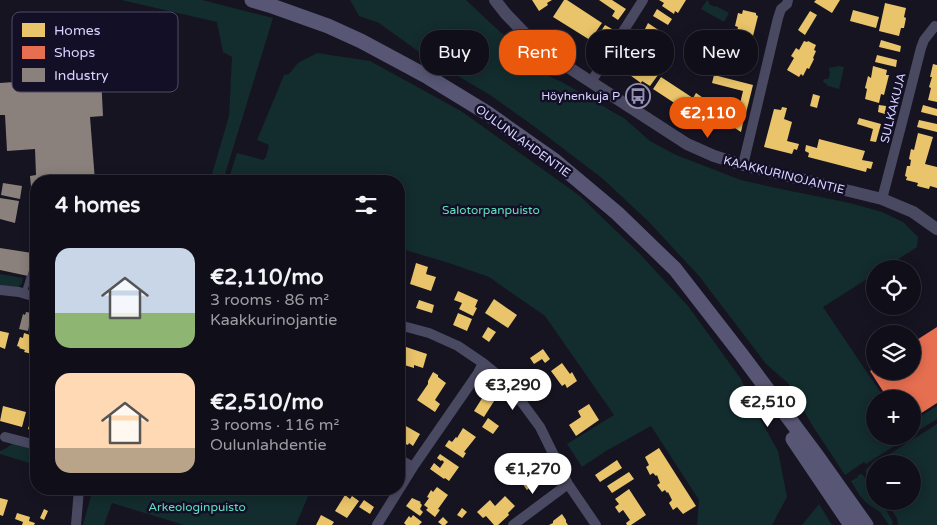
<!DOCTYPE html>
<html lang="en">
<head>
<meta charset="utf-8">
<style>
  :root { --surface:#100f19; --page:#1e1d26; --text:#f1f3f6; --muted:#9c9ca2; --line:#302f38; --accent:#ea580c }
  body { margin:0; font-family:"Varela Round",sans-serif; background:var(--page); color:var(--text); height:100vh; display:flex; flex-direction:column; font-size:19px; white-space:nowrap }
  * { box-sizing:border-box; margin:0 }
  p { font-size:16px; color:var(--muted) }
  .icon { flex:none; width:28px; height:28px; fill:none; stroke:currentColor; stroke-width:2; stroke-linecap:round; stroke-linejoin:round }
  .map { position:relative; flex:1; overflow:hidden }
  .details { position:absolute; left:30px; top:175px; width:375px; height:320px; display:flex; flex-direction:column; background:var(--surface); border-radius:20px; box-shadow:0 2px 12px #0003,0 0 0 1px var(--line) }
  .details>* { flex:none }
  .guide { position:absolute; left:420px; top:30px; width:441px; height:45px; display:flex; gap:10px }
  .buttons { position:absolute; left:866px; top:260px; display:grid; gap:10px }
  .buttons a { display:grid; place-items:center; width:55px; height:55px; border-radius:50%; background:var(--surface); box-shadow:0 2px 12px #0003,0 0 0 1px var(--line); font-size:25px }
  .price { position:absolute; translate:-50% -42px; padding:0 11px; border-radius:18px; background:#fff; color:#222; font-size:16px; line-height:32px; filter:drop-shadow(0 1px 2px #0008) }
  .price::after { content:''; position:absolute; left:50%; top:30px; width:15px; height:11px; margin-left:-8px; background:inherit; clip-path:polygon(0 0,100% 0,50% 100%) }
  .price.active { background:var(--accent); color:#fff }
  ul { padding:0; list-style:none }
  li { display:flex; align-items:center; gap:15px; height:125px; padding:0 25px }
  li span { display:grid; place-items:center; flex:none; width:140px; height:100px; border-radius:15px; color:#555 }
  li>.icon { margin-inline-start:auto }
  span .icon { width:60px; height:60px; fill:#fffc; stroke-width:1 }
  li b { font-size:21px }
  h2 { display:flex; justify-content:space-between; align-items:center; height:60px; padding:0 25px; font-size:21px }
  .chip { padding:0 18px; border-radius:20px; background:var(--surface); box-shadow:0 2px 12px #0003,0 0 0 1px var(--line); font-size:18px; line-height:45px }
  .chip.active { background:var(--accent); color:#fff }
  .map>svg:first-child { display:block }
  .green { fill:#132c2d }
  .homes { fill:#e9c46a }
  .shops { fill:#e76f51 }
  .industry { fill:#8a817c }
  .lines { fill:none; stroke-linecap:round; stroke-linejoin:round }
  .service { stroke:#4a4962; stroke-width:5 }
  .minor { stroke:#4a4962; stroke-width:10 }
  .tertiary { stroke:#4a4962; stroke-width:12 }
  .secondary { stroke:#575674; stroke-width:15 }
  .labels { text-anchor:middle; stroke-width:5; stroke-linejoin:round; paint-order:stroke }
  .poi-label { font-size:12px; fill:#d9d4ff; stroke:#130f26; text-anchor:end }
  .street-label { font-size:12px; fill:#d9d4ff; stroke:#130f26 }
  .park-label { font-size:12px; fill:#5fe0c0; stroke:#130f26 }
  .key { fill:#130f26; stroke:#4e4a67; stroke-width:1 }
  .key-label { font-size:14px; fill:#d9d4ff }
</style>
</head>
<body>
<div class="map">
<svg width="937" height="525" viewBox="0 0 937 525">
  <rect width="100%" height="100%" fill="#161421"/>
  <path class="green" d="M121,0H202L273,18L223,181H210L229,116L232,57L223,52L217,22Z
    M350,0H466L498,30L539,63L546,70L544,74L562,82L625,119L650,141L676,155L741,180L776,188L850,203L882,212L903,222L918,237L917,247L883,269H875V274L823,307L885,399H875V436H910L866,464L864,462L845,475L812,425L788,383L766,364L699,276L649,222L603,179L535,127L490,95L426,57L379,23L359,16Z
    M707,0L709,2V4L715,7L716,6L729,13L724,22L701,9Z
    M695,44L707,52L703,59L698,56L697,58L702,61L699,65L689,66L684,62Z
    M317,53L370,61L461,111L580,196L638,252L688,306L741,379L755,410L778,451L787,497L772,525H697L699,500L651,426L606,451L582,467L567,444L614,415L545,316L489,277L449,263L399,248V181H228L237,153L263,160L266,157L269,145L257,140L284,75L289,74L298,63Z
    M839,66L844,67L839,89L828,86L823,81L824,79H828L830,74L829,68Z
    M0,274L23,278L22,283L18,288L0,286Z
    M937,406V419L913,434V421Z
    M937,424V525H898L897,518L885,501H912V464H875V486L866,473V469Z
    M14,443L36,449V465L0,454V451L3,450Z
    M860,474L863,475L875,493V501H881L893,522L892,525H889L880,512L868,504L860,496L851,481L858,477L857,476Z
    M93,489H146L154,492L158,489H311L296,525H184L112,503L104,525H83Z
    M819,504L832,525H802Z"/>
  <path class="homes" d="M532,0H552L547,3L548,5L539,11Z
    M564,0H567L602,23L590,40L553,17Z
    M599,0H612L626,9L618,20L612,16L615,11Z
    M659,0H686L678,13L675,11L674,14L662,6L664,3Z
    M816,0H840L832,13L814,2Z
    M885,3L906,8L904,17L906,18L904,28H901L899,36L879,31Z
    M657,9L672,19L668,25L653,16Z
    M743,10L756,13V15L758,16L747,60L744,59V61L730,58L732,53L728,52L732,34L736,35L738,27L735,26L738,13L742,14Z
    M853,10L879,17L876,28L850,21Z
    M810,11L817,15L805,35L798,30Z
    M648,23L663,33L659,38L645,29Z
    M605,25L612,29L600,47L594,42Z
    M640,38L654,47L648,56L644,54L640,60L643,63L642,64L658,75L650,86L642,81L641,83L620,68Z
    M881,40L901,46L900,52L879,47Z
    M804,41L807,42L808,41L816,45L814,50L816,51L813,58L814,59L809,69L807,68L803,76L801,74L799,77L787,70L794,58L791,56L796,48L799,50Z
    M877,55L897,60L896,67L875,62Z
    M933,64L937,65V102L928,100L931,88L929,87L932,77H930Z
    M873,66L887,70L886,75H889L884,95L881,94L879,103L865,99L867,89L865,88L868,76L871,78Z
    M714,75L753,85L745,117L738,112L743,91L712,83Z
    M661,77L693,98L696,93L724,112V113L726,115L727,113L743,123L741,132L730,125L728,128L718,121L717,124L688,105L686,109L682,107V108L653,89Z
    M813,94L820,96L817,108L810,106Z
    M879,105L886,106L885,114L878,112Z
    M923,105L937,109V116L921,112Z
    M782,107L787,108L784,119L792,122L787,141L799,144L797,150L794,149L792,154L764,147L774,109L781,110Z
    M859,118L881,124L876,142L870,141L873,129L857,124Z
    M919,120L937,124V132L917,127Z
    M918,133L933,137L925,164L937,167V188L930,186L929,189L917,186L918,183L906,180L907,177L905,176L907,166H910L911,160L909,159L911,149L914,150Z
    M819,139L865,151L862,160L873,162L871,169L867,168L866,172L808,157L809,153L805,151L806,145L817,148Z
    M416,263L428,267L426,274L436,277L431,291L410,284Z
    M399,267L404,268L401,284L399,283Z
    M458,291L478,300L475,307L477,308L473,316L459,309L462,303L454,300Z
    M494,299L517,315L508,328L485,313Z
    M419,300L434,305L432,313L416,308Z
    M458,313L472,319L467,331L453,325Z
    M488,327L496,332L489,342L482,337Z
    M0,331L9,333L5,349L0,347Z
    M24,333L30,335V333L36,334V355L24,352L25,350L19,348L20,347L17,346L20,337L23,338Z
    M406,347L427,354L423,368L414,365V368L401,364Z
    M543,349L550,359L545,363L542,359L534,364L530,358Z
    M562,363L570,374L572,372L577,381L567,388L565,384L562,386L551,371Z
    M433,372L438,375V377L446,383L435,400L440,404L435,412L417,400L428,384V381Z
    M486,392L496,398L484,417L474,411Z
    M589,404L599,420L576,436L569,425L581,417L578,411Z
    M3,406L26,412L22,427L0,421Z
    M33,413L36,414V432L28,429Z
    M488,418L499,426L493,434L482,427Z
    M399,419L405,423L404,425L420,434L413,446L409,443L408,445L403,443L404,441L399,438Z
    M463,428L476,437L464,452L466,453L463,458L445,446L449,440L452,442L456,437L457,438Z
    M659,448L696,506L683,514L677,507L673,510L669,503L672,500L668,492L667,493L665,490L662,492L657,485L660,483L657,475L656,476L653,473L650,475L646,467L649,465L645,457Z
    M440,454L459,467L449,481L445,478L444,479L430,469L434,463L440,468L444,462L442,460L441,461L437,458Z
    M617,460L622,468L600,482L595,475Z
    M510,463L518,473L509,479L502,469Z
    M528,469H531L538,479L535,481L536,482L527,490L519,479L526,473L525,472Z
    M629,472L634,479L612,493L607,486Z
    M437,487L448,495L438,509L440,510L435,517L426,510L428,508L424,505L429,498L427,497L431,490L433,492Z
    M629,489L646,515L631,525H627L626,523L630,520L623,510L619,513L615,507L619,504L615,499Z
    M345,495L350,499L352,496L359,501L347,518L335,511Z
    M505,496L515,506L508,513L509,515L498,525H494L486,516L483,518L477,512L490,500L495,506Z
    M0,498L8,500L3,516L0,515Z
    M412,498L421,502L420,503L422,505L420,509L423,512L420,516L406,506Z
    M364,500L374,507L370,514L359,507Z
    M462,508L467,512L462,518L457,515Z
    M44,509L48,511L44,520L40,518Z
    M17,513L30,517L29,521L35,523L34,525H22L23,522L15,519Z
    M562,514L566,520V522L568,525H549L553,523V521Z
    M321,515L334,522L332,525H316Z
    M413,515L422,522L419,525H406L404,523L409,516L411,518Z
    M443,517L448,522L445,525H442L438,522Z"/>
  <path class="shops" d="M937,327V403L912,419V399H888L870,371L875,368V371H912V343Z"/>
  <path class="industry" d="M101,76L103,116L90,117L95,181H36V208H33L30,176L36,175L35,149L7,151L5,115H0V83Z
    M3,183L22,186L20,199L1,195Z
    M0,198L19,201L15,223L0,219Z
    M0,248L32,253L28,276L0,270Z
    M26,312L32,313L31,317L35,318L33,327L29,326L28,331L19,329L23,314L25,315Z"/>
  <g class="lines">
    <path class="service" d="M24,293L29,277"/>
    <path class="minor" d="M591,82L643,0
      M743,165L778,18L781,9L787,4L788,0
      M882,199L905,111L921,48L924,40L935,26
      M0,290L19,292L36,297
      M399,325L429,333L458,346L483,363L499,376L515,393L540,427L568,484L596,525
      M5,437L36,445
      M399,459L413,467
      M76,525L79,489
      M377,525L413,467L478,373L483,363
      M513,525L568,484"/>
    <path class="tertiary" d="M495,0L506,14L529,38L554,58L687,144L714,156L743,165L882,199L913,212L937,229"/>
    <path class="secondary" d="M252,0L269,5L328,26L361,41L428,77L487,113L555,161L617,213L675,269L741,354L817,456L866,525
      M793,439L851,525"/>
  </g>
  <defs>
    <symbol id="bus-ring" viewBox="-11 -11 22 22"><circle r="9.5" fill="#130f26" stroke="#9591b1" stroke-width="1.5"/><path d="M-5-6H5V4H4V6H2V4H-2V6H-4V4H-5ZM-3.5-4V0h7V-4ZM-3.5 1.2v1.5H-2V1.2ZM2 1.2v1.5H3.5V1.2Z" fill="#9591b1"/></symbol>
  </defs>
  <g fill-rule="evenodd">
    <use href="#bus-ring" x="624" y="82" width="28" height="28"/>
  </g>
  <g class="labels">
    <g class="poi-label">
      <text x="620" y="100">Höyhenkuja P</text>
    </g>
    <g class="street-label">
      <text transform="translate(893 108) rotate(-76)" y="4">SULKAKUJA</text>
      <text transform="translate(523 141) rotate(36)" y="4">OULUNLAHDENTIE</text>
      <text transform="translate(784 175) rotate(14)" y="4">KAAKKURINOJANTIE</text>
    </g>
    <g class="park-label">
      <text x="491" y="214">Salotorpanpuisto</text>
      <text x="197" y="511">Arkeologinpuisto</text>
    </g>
  </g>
  <rect x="12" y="12" width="166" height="80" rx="8" class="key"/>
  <rect x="22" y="23" width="23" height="14" fill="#e9c46a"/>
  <rect x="22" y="46" width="23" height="13" fill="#e76f51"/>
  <rect x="22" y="68" width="23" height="14" fill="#8a817c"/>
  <g class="key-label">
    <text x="54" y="35">Homes</text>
    <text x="54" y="57">Shops</text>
    <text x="54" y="80">Industry</text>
  </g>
</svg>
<div class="buttons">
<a><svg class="icon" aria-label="locate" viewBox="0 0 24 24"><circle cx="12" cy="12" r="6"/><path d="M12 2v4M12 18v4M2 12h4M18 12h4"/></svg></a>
<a><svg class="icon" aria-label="layers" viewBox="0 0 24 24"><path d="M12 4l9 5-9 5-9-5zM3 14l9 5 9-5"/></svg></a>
<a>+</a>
<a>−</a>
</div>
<b class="price active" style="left:708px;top:139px">€2,110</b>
<b class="price" style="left:513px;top:411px">€3,290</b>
<b class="price" style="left:768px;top:428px">€2,510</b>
<b class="price" style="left:533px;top:495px">€1,270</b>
<div class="guide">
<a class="chip">Buy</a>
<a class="chip active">Rent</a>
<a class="chip">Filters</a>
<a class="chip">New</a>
</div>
<section class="details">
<h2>4 homes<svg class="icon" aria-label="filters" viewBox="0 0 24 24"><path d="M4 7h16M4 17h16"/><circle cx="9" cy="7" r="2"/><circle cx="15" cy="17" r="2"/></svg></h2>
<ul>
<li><span style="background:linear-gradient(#c9d6e8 65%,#8fb573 0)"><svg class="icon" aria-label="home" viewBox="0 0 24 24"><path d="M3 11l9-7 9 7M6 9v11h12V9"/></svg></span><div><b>€2,110/mo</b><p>3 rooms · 86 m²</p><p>Kaakkurinojantie</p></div></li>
<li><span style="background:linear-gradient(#ffd9b3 75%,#b9a48a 0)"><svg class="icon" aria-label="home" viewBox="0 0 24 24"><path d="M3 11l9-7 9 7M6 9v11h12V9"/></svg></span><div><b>€2,510/mo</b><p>3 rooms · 116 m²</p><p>Oulunlahdentie</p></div></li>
</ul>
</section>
</div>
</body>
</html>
